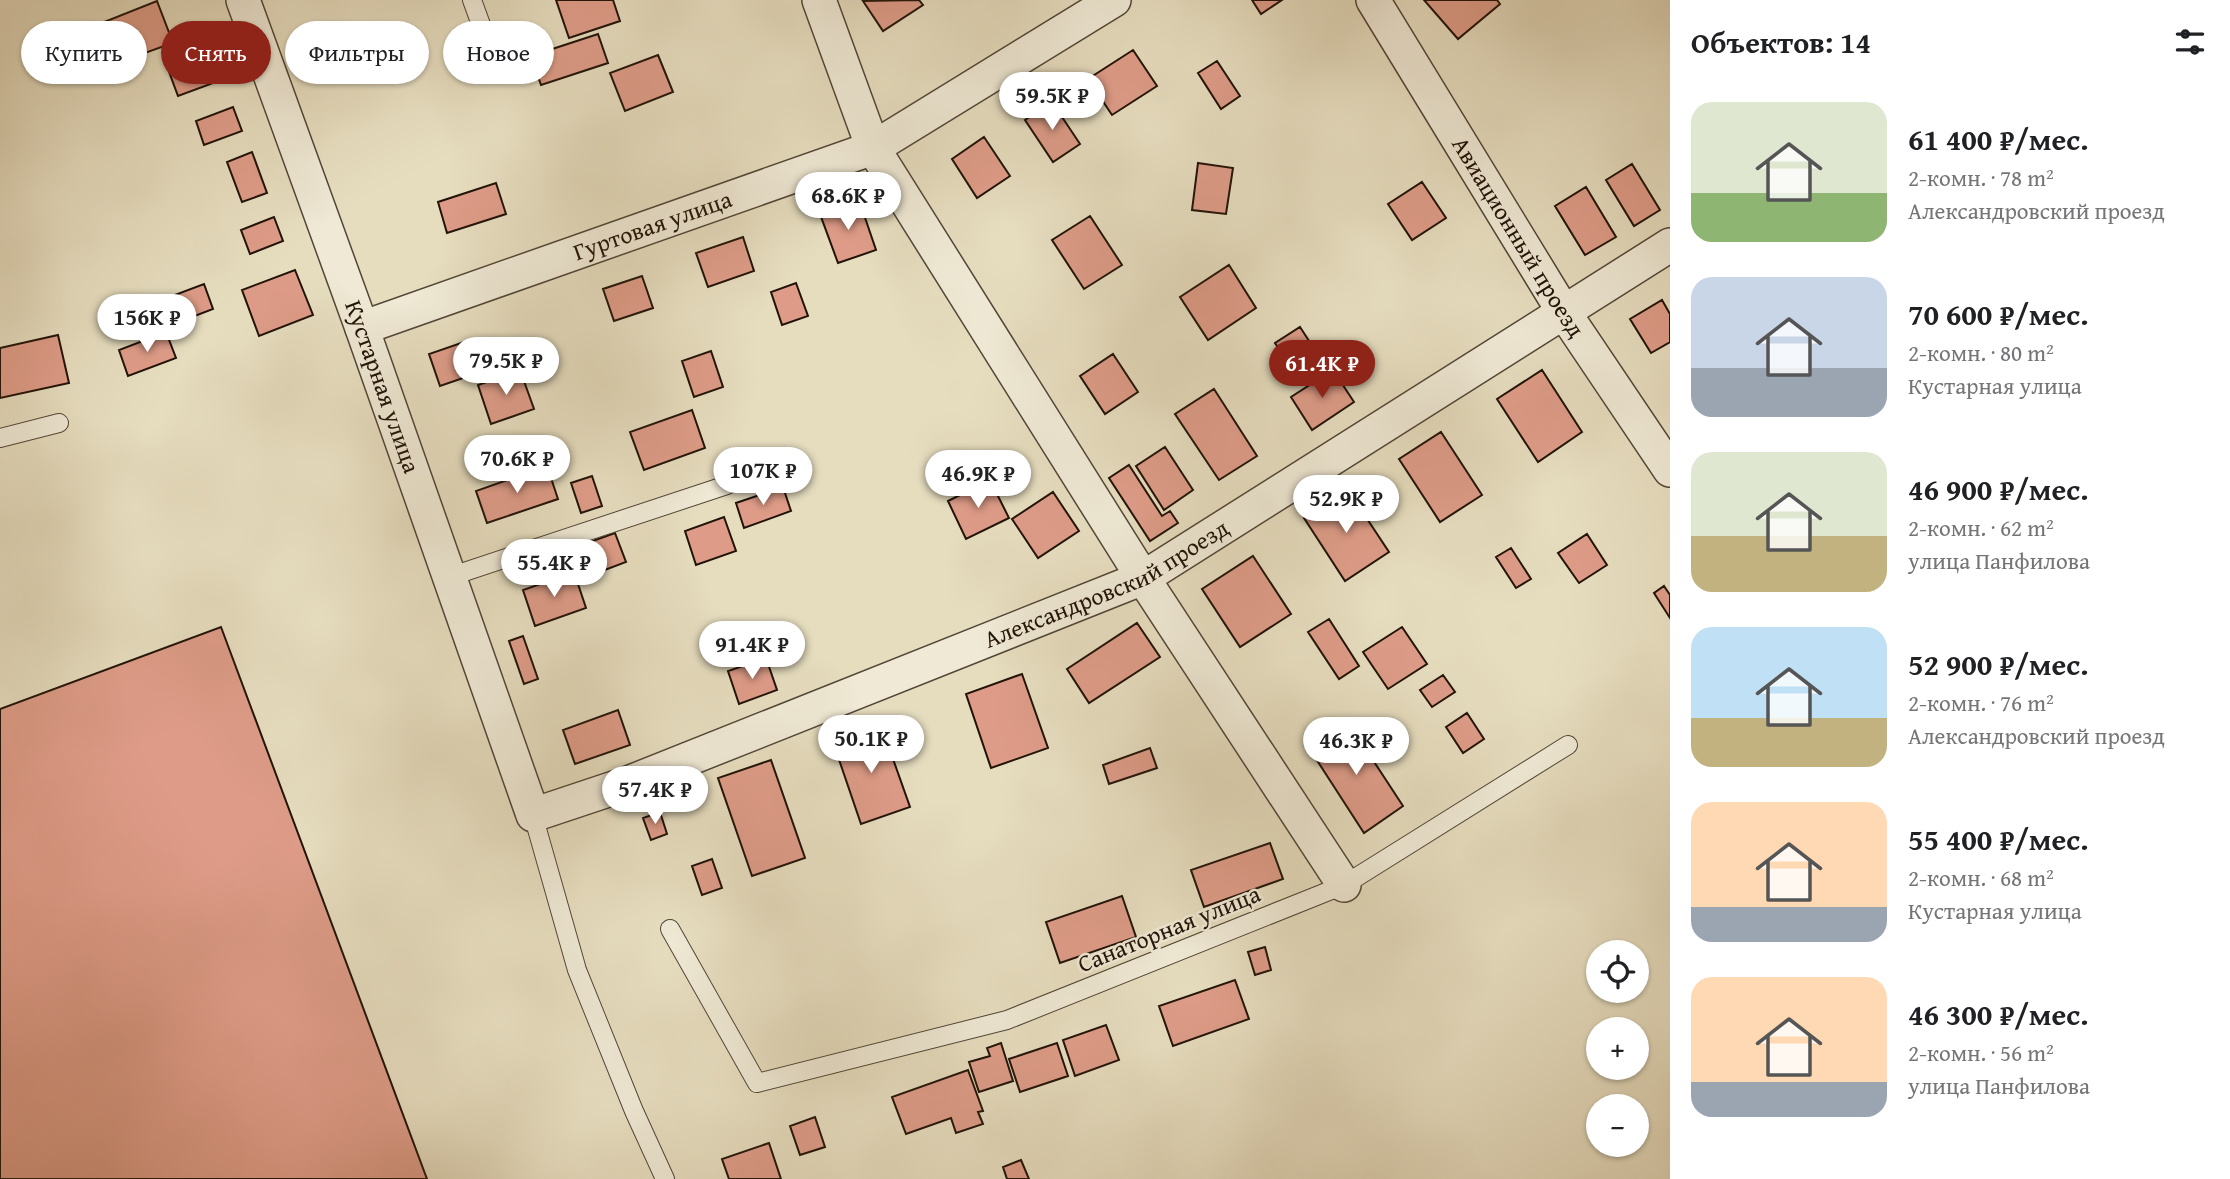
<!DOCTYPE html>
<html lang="ru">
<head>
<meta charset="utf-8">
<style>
  :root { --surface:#fff; --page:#f6f6f6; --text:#202124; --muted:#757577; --accent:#8f2418 }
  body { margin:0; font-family:"Gentium Book Plus",serif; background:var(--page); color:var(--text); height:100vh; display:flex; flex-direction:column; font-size:26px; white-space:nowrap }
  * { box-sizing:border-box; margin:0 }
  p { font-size:23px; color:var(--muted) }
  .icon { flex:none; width:38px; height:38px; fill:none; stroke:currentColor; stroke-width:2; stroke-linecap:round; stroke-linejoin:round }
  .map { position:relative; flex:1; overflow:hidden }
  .details { display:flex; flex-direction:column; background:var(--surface); width:560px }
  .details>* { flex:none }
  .top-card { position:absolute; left:21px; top:21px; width:665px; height:63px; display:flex; gap:14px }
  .controls { position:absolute; left:1586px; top:940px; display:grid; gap:14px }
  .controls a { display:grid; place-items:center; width:63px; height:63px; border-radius:50%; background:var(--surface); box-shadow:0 2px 5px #0004; font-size:35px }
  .price { position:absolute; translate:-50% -60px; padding:0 16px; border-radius:24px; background:#fff; color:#222; font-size:23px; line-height:46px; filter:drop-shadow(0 2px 4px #0008) }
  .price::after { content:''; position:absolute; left:50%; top:42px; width:21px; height:16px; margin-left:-10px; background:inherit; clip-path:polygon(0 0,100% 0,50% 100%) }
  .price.on { background:var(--accent); color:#fff }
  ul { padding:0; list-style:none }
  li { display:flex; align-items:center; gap:21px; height:175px; padding:0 21px }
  li span { display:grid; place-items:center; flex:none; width:196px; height:140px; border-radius:21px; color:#555 }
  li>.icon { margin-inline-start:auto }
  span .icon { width:84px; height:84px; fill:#fffc; stroke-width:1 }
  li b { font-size:30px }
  h2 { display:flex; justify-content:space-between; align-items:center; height:84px; padding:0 21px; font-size:30px }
  .tag { padding:0 24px; border-radius:32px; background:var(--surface); box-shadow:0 2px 5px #0004; font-size:24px; line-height:63px }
  .tag.on { background:var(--accent); color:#fff }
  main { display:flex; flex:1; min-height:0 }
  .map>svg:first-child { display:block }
  .building { fill:#de9c88; stroke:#211308; stroke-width:2 }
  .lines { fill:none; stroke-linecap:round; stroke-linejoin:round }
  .service-casing { stroke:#524636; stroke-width:20 }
  .minor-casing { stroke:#524636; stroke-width:36 }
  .service { stroke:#efe9d5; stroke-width:18 }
  .minor { stroke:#efe9d5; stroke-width:33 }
  .labels { text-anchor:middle; stroke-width:5; stroke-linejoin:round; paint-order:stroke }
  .street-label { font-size:24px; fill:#211308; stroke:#efe9d5 }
</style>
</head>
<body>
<main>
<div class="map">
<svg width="1670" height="1179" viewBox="0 0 1670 1179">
  <rect width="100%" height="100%" fill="#e6ddbf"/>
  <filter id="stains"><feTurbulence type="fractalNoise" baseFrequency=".00286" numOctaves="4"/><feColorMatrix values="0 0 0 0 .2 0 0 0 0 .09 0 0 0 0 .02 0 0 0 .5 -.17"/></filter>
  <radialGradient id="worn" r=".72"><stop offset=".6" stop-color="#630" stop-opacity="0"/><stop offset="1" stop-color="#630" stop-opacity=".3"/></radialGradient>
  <path class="building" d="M556,0H613L620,21L569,38Z
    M919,0L923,5L883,31L863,1Z
    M1252,0H1282L1261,14Z
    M1424,0H1497L1500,4L1458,39Z
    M157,1L173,43L114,64L99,24Z
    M598,34L608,63L541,85L531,56Z
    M1133,50L1157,86L1112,115L1088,79Z
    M206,55L216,82L178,96L168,69Z
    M658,55L673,92L625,111L610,73Z
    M1217,61L1240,96L1221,109L1198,73Z
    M1052,102L1080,144L1053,162L1025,120Z
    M233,107L242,131L204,145L196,121Z
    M984,137L1010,176L977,198L952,159Z
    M252,152L267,193L242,202L227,162Z
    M1198,163L1233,168L1226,214L1192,210Z
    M1632,164L1660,210L1634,226L1606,180Z
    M1422,182L1446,218L1412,240L1388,204Z
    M496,183L506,214L447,233L438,202Z
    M1586,187L1616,237L1585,255L1555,206Z
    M859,200L876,250L838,263L820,214Z
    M1090,216L1122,265L1084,289L1052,240Z
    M274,217L283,241L250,254L241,230Z
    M743,237L754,271L708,287L696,253Z
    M1229,265L1256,308L1208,340L1180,297Z
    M295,270L313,315L259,336L242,290Z
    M642,276L653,308L614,321L603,289Z
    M796,283L808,316L782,325L771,292Z
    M204,284L213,309L174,324L164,299Z
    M1662,300L1670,314V342L1651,353L1630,319Z
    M1300,327L1326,367L1302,383L1275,343Z
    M166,332L176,358L128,376L119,350Z
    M58,335L69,383L0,398V348Z
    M467,341L478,373L440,386L429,354Z
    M711,351L723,387L694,397L682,361Z
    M1113,354L1138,392L1105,414L1080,376Z
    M520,370L534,409L491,424L478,385Z
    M1333,370L1354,402L1312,430L1291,397Z
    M1542,370L1582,432L1538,462L1497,399Z
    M1214,389L1257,456L1219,480L1175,414Z
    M692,410L705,448L644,470L630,432Z
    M1441,432L1482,495L1440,522L1399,459Z
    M1165,447L1193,490L1164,510L1136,466Z
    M1129,465L1162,516L1170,511L1178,523L1150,541L1109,478Z
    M547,466L558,499L487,523L476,491Z
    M592,476L602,506L581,513L571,483Z
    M990,480L1009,518L966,539L948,501Z
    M783,487L791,511L744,528L736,503Z
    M1348,490L1389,552L1345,581L1304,518Z
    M1053,492L1079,531L1038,558L1012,519Z
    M724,517L736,551L696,565L685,531Z
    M615,533L626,562L597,573L587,543Z
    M1587,534L1607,565L1579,583L1558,553Z
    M1511,548L1531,579L1516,588L1496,557Z
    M1253,556L1291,614L1240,647L1202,589Z
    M574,572L586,608L535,626L523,590Z
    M1664,586L1670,595V618L1654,593Z
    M1329,619L1359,666L1339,679L1308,632Z
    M1137,623L1160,657L1089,703L1067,669Z
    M221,627L427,1179H0V709Z
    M1402,627L1427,664L1388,689L1363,652Z
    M523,636L538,679L524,684L509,641Z
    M766,658L777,690L739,704L728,671Z
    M1022,674L1048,748L991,768L966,694Z
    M1443,675L1455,692L1432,707L1420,690Z
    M618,710L630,745L575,764L563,730Z
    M1467,713L1484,739L1463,753L1446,727Z
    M1348,722L1403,806L1364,833L1309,748Z
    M881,725L910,807L861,824L833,742Z
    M1150,748L1157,768L1109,784L1103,765Z
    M771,760L805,858L752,876L718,778Z
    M660,812L667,834L651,840L643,818Z
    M1270,843L1283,879L1204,907L1191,870Z
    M712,859L722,888L702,895L692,866Z
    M1122,896L1136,937L1060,963L1046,922Z
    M1265,947L1271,970L1255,975L1248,952Z
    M1235,980L1249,1019L1173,1046L1159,1006Z
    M1106,1025L1119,1060L1075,1076L1063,1040Z
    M1001,1043L1013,1081L979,1092L969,1062L990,1056L987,1048Z
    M1057,1043L1068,1076L1020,1092L1009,1059Z
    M968,1070L983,1111L978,1112L983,1124L956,1133L951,1118L906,1134L892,1097Z
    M815,1117L825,1147L800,1155L790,1126Z
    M769,1143L781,1179H729L722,1159Z
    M1021,1160L1029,1179H1007L1003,1167Z"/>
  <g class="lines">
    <defs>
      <path id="service" d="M472,0L492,55
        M0,438L59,423
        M449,577L727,485
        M533,815L577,970L634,1111L665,1179
        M670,929L757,1083L1007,1020L1344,885L1568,745"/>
      <g id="minor">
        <path id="s1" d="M243,0L362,328L533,815L623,785L1143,578L1670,245"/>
        <path d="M819,0L873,148L1143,578L1344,885"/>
        <path id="s2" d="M1373,0L1563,311L1670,470"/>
        <path id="s3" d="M362,328L873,148L1114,0"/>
      </g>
    </defs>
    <use href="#service" class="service-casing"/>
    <use href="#minor" class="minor-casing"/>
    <use href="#service" class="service"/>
    <use href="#minor" class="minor"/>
  </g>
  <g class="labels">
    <g class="street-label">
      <text dy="8" stroke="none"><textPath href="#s3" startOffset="308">Гуртовая улица</textPath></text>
      <text dy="8" stroke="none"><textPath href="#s2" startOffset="278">Авиационный проезд</textPath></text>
      <text dy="8" stroke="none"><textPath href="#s1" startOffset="411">Кустарная улица</textPath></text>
      <text dy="8" stroke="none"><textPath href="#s1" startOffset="1484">Александровский проезд</textPath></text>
      <text transform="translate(1169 929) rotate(-22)" y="8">Санаторная улица</text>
    </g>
  </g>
  <rect width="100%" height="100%" filter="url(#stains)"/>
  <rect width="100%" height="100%" fill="url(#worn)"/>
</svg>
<div class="controls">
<a><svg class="icon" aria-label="locate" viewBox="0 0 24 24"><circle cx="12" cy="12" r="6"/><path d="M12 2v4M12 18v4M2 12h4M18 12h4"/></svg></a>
<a>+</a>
<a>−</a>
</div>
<b class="price" style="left:1052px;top:132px">59.5K ₽</b>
<b class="price" style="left:848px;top:232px">68.6K ₽</b>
<b class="price" style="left:147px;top:354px">156K ₽</b>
<b class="price" style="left:506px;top:397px">79.5K ₽</b>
<b class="price on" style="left:1322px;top:400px">61.4K ₽</b>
<b class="price" style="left:517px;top:495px">70.6K ₽</b>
<b class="price" style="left:763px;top:507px">107K ₽</b>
<b class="price" style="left:978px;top:510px">46.9K ₽</b>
<b class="price" style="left:1346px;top:535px">52.9K ₽</b>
<b class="price" style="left:554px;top:599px">55.4K ₽</b>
<b class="price" style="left:752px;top:681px">91.4K ₽</b>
<b class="price" style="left:871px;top:775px">50.1K ₽</b>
<b class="price" style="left:1356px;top:777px">46.3K ₽</b>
<b class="price" style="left:655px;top:826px">57.4K ₽</b>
<div class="top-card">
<a class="tag">Купить</a>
<a class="tag on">Снять</a>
<a class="tag">Фильтры</a>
<a class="tag">Новое</a>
</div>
</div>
<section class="details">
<h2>Объектов: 14<svg class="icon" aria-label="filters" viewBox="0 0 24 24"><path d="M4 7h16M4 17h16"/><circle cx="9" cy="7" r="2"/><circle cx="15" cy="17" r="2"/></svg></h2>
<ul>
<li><span style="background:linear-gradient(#dfe7d0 65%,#8fb573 0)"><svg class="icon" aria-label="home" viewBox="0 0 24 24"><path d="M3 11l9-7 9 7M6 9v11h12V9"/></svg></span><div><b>61 400 ₽/мес.</b><p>2-комн. · 78 m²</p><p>Александровский проезд</p></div></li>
<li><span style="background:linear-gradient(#c9d6e8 65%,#9aa5b1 0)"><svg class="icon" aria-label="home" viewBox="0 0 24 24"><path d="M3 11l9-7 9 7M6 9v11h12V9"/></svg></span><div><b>70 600 ₽/мес.</b><p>2-комн. · 80 m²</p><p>Кустарная улица</p></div></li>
<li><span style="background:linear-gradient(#dfe7d0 60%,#c2b280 0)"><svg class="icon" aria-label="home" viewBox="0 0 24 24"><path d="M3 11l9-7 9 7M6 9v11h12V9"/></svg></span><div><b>46 900 ₽/мес.</b><p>2-комн. · 62 m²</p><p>улица Панфилова</p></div></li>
<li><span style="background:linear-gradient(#bfe0f5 65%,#c2b280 0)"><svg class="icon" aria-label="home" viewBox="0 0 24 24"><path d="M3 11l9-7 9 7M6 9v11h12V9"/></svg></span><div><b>52 900 ₽/мес.</b><p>2-комн. · 76 m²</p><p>Александровский проезд</p></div></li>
<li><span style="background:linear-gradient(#ffd9b3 75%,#9aa5b1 0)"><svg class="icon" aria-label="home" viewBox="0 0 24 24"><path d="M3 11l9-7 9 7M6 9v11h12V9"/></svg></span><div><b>55 400 ₽/мес.</b><p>2-комн. · 68 m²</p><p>Кустарная улица</p></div></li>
<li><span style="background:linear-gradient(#ffd9b3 75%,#9aa5b1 0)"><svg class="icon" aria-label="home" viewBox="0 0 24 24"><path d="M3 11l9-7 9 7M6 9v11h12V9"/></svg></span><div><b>46 300 ₽/мес.</b><p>2-комн. · 56 m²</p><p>улица Панфилова</p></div></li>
</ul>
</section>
</main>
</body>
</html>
